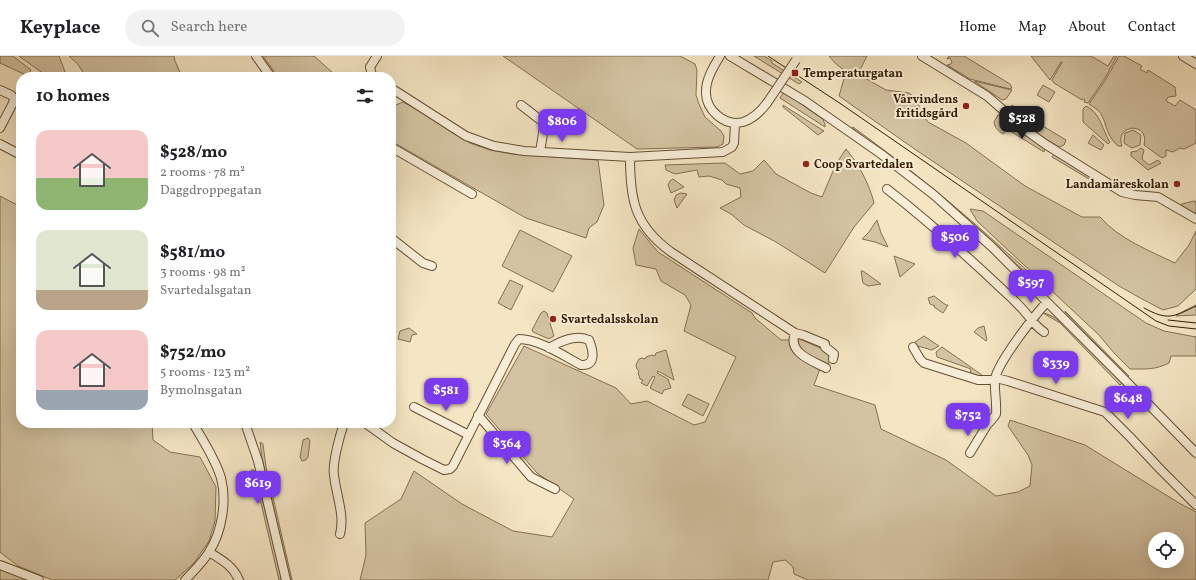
<!DOCTYPE html>
<html lang="en">
<head>
<meta charset="utf-8">
<style>
  :root { --surface:#fff; --page:#f2f2f2; --text:#202124; --muted:#757577; --line:#e0e0e0; --accent:#7c3aed }
  body { margin:0; font-family:Vollkorn,serif; background:var(--page); color:var(--text); height:100vh; display:flex; flex-direction:column; font-size:15px; white-space:nowrap }
  * { box-sizing:border-box; margin:0 }
  p { font-size:13px; color:var(--muted) }
  .icon { flex:none; width:22px; height:22px; fill:none; stroke:currentColor; stroke-width:2; stroke-linecap:round; stroke-linejoin:round }
  .map { position:relative; flex:1; overflow:hidden }
  .side { position:absolute; left:16px; top:16px; width:380px; height:356px; display:flex; flex-direction:column; background:var(--surface); border-radius:16px; box-shadow:0 4px 16px #0002 }
  .side>* { flex:none }
  .fabs { position:absolute; left:1148px; top:476px; display:grid; gap:8px }
  .fabs a { display:grid; place-items:center; width:36px; height:36px; border-radius:50%; background:var(--surface); box-shadow:0 4px 16px #0002; font-size:20px }
  .price { position:absolute; translate:-50% -34px; padding:0 9px; border-radius:8px; background:var(--accent); color:#fff; font-size:13px; line-height:26px; filter:drop-shadow(0 1px 2px #0008) }
  .price::after { content:''; position:absolute; left:50%; top:24px; width:12px; height:9px; margin-left:-6px; background:inherit; clip-path:polygon(0 0,100% 0,50% 100%) }
  .price.on { background:#222; color:#fff }
  ul { padding:0; list-style:none }
  li { display:flex; align-items:center; gap:12px; height:100px; padding:0 20px }
  li span { display:grid; place-items:center; flex:none; width:112px; height:80px; border-radius:12px; color:#555 }
  li>.icon { margin-inline-start:auto }
  span .icon { width:48px; height:48px; fill:#fffc; stroke-width:1 }
  li b { font-size:17px }
  h2 { display:flex; justify-content:space-between; align-items:center; height:48px; padding:0 20px; font-size:17px }
  header { display:flex; align-items:center; gap:24px; box-sizing:border-box; height:56px; padding:0 20px; background:var(--surface); border-bottom:1px solid var(--line) }
  header strong { font-size:19px }
  nav { display:flex; gap:22px; margin-inline-start:auto; font-size:14px }
  .search { width:280px; height:36px; background:var(--page); display:flex; align-items:center; gap:10px; box-sizing:border-box; padding:0 14px; border-radius:22px; color:var(--muted); font-size:15px }
  .map>svg:first-child { display:block }
  .green { fill:#d3c3a2; stroke:#847052; fill-rule:evenodd }
  .lines { fill:none; stroke-linecap:round; stroke-linejoin:round }
  .minor-casing { stroke:#644f33; stroke-width:10 }
  .minor { stroke:#f8eed8; stroke-width:8 }
  .tram { stroke:#341d03; stroke-width:1 }
  .minor-bridge-casing { stroke:#644f33; stroke-width:10; stroke-linecap:butt }
  .minor-bridge { stroke:#f8eed8; stroke-width:8 }
  .poi-dot { fill:#8f2418; stroke:#f8eed8; stroke-width:1.5 }
  .labels { text-anchor:middle; stroke-width:4; stroke-linejoin:round; paint-order:stroke }
  .poi-label { font-size:12px; font-weight:bold; fill:#341d03; stroke:#f8eed8; text-anchor:start }
</style>
</head>
<body>
<header>
<strong>Keyplace</strong>
<div class="search"><svg class="icon" aria-label="search" viewBox="0 0 24 24"><circle cx="10" cy="10" r="6"/><path d="M15 15l6 6"/></svg>Search here</div>
<nav><a>Home</a><a>Map</a><a>About</a><a>Contact</a></nav>
</header>
<div class="map">
<svg width="1196" height="524" viewBox="0 0 1196 524">
  <rect width="100%" height="100%" fill="#f4e5c3"/>
  <filter id="stains"><feTurbulence type="fractalNoise" baseFrequency=".005" numOctaves="4"/><feColorMatrix values="0 0 0 0 .2 0 0 0 0 .09 0 0 0 0 .02 0 0 0 .5 -.17"/></filter>
  <radialGradient id="worn" r=".72"><stop offset=".6" stop-color="#630" stop-opacity="0"/><stop offset="1" stop-color="#630" stop-opacity=".3"/></radialGradient>
  <path class="green" d="M0,0H13L31,14L28,20L0,7Z
    M19,0H59L67,21H48Z
    M69,0H174L175,5L182,21H87C83,18 82,14 79,10C77,6 72,4 69,0Z
    M263,0H314L334,18L332,21H278Z
    M503,0H680L695,8L697,14L696,39L699,48L705,61L721,75L724,80L723,88L717,91L637,93Z
    M754,0H764L772,5V7L802,26L799,28Z
    M829,0H867L858,18L886,34L909,37L917,43L921,57L928,66L966,87L1025,130L1082,161H1100C1119,183 1150,195 1175,207L1189,189L1196,175V233L1178,250L1163,254L1142,243L1119,230L916,94L839,40L846,16L835,7Z
    M949,0H964L1010,28L1012,32L1010,33L970,23L947,9L951,8L952,6L950,2L947,3Z
    M1031,0H1091L1108,10L1114,0H1117L1105,22L1088,47L1084,46L1085,44L1083,43L1082,44L1054,27L1052,24L1062,6H1061L1050,24Z
    M1119,0H1124L1142,10L1140,13L1147,17L1148,14L1175,31L1176,40L1168,41L1166,45L1175,50L1180,44L1196,54V87L1184,93L1180,92L1173,96L1166,94V100L1162,102L1144,89C1150,65 1114,68 1122,90H1118C1104,78 1107,63 1098,54C1095,52 1092,50 1089,48L1106,23Z
    M974,25L1012,34L1006,43L1002,44Z
    M1043,29L1055,36L1049,46L1037,39Z
    M784,36L824,64L823,65L825,67V71L780,42Z
    M403,46L425,58L470,87L490,94L512,98L598,104L604,149L597,166L589,172L586,182L526,162L391,85V51Z
    M783,49L824,75L818,79L783,51Z
    M1012,49L1023,58L1066,84L1064,89L1059,91C1040,80 1024,69 1011,52Z
    M1086,50C1101,57 1102,74 1110,86L1108,88L1083,66V53Z
    M998,59H1004L1027,80L1045,92L1044,96L1007,73L1003,78C998,75 995,72 994,66Z
    M853,71C905,109 955,149 1003,193C1014,203 1034,219 1042,232L979,174L935,136L852,72Z
    M1133,74L1141,79L1140,89L1132,92L1124,87L1125,77Z
    M1093,79L1104,89L1101,94L1088,87Z
    M1141,92L1144,94L1142,103L1149,109L1158,104L1161,107L1148,114L1131,100V96L1137,95Z
    M846,93C859,109 869,127 874,147L854,171L825,217L776,186L744,169L731,158L720,152L741,141L740,132L726,128L722,124L709,120L699,121L697,114L675,118L666,114L665,109L725,107L740,118L753,115L764,104L776,118L811,137L822,141L836,108Z
    M1054,98L1095,124L1094,126L1052,101Z
    M673,123L684,131L671,137L668,129L670,125Z
    M681,137L687,138L677,152L674,144L676,139Z
    M0,140L21,151V367H152L153,384L170,396L200,401L216,431L215,465L209,485L194,507L175,524H52L18,510L0,496Z
    M1194,145L1196,146V159L1180,150L1182,148Z
    M970,153L983,155L1146,267L1164,275L1196,281V300H1171L1169,307C1155,314 1146,313 1130,313L1114,297L1099,279L977,165Z
    M877,164L881,177L888,191L875,186L862,183L869,176Z
    M639,173L658,196L752,257L755,262L781,284H802L827,295L826,297L831,301L828,308L822,307L814,329L875,349L881,373L946,404L996,440L1018,436L1030,430L1032,409L1028,399L1008,370L1010,364L1085,389L1179,447L1196,456V524H808L794,518L793,511L785,504L773,506L768,524H360L366,499L365,467L401,443L414,415L462,448L513,475L552,481L574,443L537,417L486,358L524,290L616,332L631,348L647,345L694,369L705,366L736,301L684,275L691,249L685,239L661,225L656,213L636,209L633,192ZM1155,483H1177V505H1155Z
    M520,174L572,200L553,236L502,210Z
    M894,200L915,208L900,221Z
    M861,215H863L881,228L868,230L863,227Z
    M510,224L523,230L511,254L498,247Z
    M934,240L946,249H948L943,257L934,251L935,250L930,248L928,242Z
    M1196,249V259L1176,260V259Z
    M544,255L547,257L554,280L549,283L533,276L532,274L541,257Z
    M1065,255L1129,320L1128,321L1065,256Z
    M1043,257C1061,258 1109,312 1123,326L1120,329L1060,267Z
    M984,270L987,284L986,285L974,276L978,272Z
    M409,272L417,278L412,279L410,286L398,283L400,275Z
    M924,280L939,290L932,294L914,289L915,286Z
    M942,291L982,319V321L970,318L971,313L937,301L936,296Z
    M666,294L674,324L658,315L657,317L668,323L671,332L664,334L662,338L650,332L655,321L653,320L647,330L641,327L643,324L640,323L638,317L639,315L637,313L636,309L639,303L642,302L645,303L646,301L652,299L655,300L656,297Z
    M688,338L709,348L703,360L682,349Z
    M308,382L310,385L308,401L306,404L302,405L300,401L303,384Z
    M260,386L263,388L266,411L292,524H290L262,402Z
    M251,414H254L269,469L282,524H279L261,447Z
    M0,512L29,524H0Z"/>
  <g class="lines">
    <defs>
      <path id="minor" d="M256,0L271,21
        M720,0C714,10 706,23 706,35C705,53 724,71 743,66C753,63 761,55 767,47
        M730,0L805,45L881,98L934,139L992,191L1122,321L1196,397
        M922,0L987,40L1027,75L1045,88L1122,136L1135,139L1158,141L1196,163
        M1183,0L1196,8
        M375,21L372,19L370,11L377,0
        M391,32L466,80L494,90L524,95L630,101L723,96L732,91L734,87L735,67
        M0,34L11,39L14,42L13,47L0,72
        M521,49L543,66L544,71L540,96
        M0,88L21,99
        M391,91L472,138
        M630,101C630,143 634,169 671,196L795,277L803,279L825,288V291L834,298L833,303
        M887,133C928,165 966,199 1003,234C1011,241 1018,248 1025,256C1031,263 1035,270 1044,276
        M391,182L423,207L432,210
        M795,277C787,297 813,305 826,312
        M913,291L920,303L924,307L978,324H989L996,322L1008,325L1105,356L1130,381L1161,414L1196,449
        M414,351L469,379
        M478,359L531,421L555,433
        M245,367L258,405L286,524
        M365,367L393,387L422,403L444,414L450,413L453,410L515,288L519,283C539,283 564,300 581,309C597,310 593,294 589,284C576,278 561,285 549,292
        M970,397L987,369L994,361L996,358C997,346 994,334 995,323C998,306 1034,260 1047,246
        M340,478C345,459 336,439 334,419C332,407 340,379 344,367
        M209,496C222,504 233,510 239,524
        M0,509L39,524
        M185,524C193,516 203,506 209,496C222,476 227,445 221,422C215,402 203,385 193,367"/>
    </defs>
    <use href="#minor" class="minor-casing"/>
    <use href="#minor" class="minor"/>
    <path class="tram" d="M768,0L841,48L1156,265L1169,270L1196,273
      M1144,252C1168,265 1173,261 1196,250
      M1168,264L1196,267"/>
    <defs>
      <path id="minor-bridge" d="M767,47L796,4"/>
    </defs>
    <use href="#minor-bridge" class="minor-bridge-casing"/>
    <use href="#minor-bridge" class="minor-bridge"/>
  </g>
  <g class="poi-dot">
    <rect x="791" y="13" width="8" height="8" rx="2"/>
    <circle cx="966" cy="50" r="4"/>
    <circle cx="806" cy="108" r="4"/>
    <circle cx="1177" cy="128" r="4"/>
    <circle cx="553" cy="263" r="4"/>
  </g>
  <g class="labels">
    <g class="poi-label">
      <text x="803" y="21">Temperaturgatan</text>
      <text x="958" y="47" text-anchor="end">Vårvindens<tspan x="958" dy="14">fritidsgård</tspan></text>
      <text x="814" y="112">Coop Svartedalen</text>
      <text x="1169" y="132" text-anchor="end">Landamäreskolan</text>
      <text x="561" y="267">Svartedalsskolan</text>
    </g>
  </g>
  <rect width="100%" height="100%" filter="url(#stains)"/>
  <rect width="100%" height="100%" fill="url(#worn)"/>
</svg>
<div class="fabs">
<a><svg class="icon" aria-label="locate" viewBox="0 0 24 24"><circle cx="12" cy="12" r="6"/><path d="M12 2v4M12 18v4M2 12h4M18 12h4"/></svg></a>
</div>
<b class="price on" style="left:1022px;top:84px">$528</b>
<b class="price" style="left:562px;top:87px">$806</b>
<b class="price" style="left:955px;top:203px">$506</b>
<b class="price" style="left:1031px;top:248px">$597</b>
<b class="price" style="left:1056px;top:329px">$339</b>
<b class="price" style="left:446px;top:356px">$581</b>
<b class="price" style="left:1128px;top:364px">$648</b>
<b class="price" style="left:968px;top:381px">$752</b>
<b class="price" style="left:507px;top:409px">$364</b>
<b class="price" style="left:258px;top:449px">$619</b>
<section class="side">
<h2>10 homes<svg class="icon" aria-label="filters" viewBox="0 0 24 24"><path d="M4 7h16M4 17h16"/><circle cx="9" cy="7" r="2"/><circle cx="15" cy="17" r="2"/></svg></h2>
<ul>
<li><span style="background:linear-gradient(#f6c9c9 60%,#8fb573 0)"><svg class="icon" aria-label="home" viewBox="0 0 24 24"><path d="M3 11l9-7 9 7M6 9v11h12V9"/></svg></span><div><b>$528/mo</b><p>2 rooms · 78 m²</p><p>Daggdroppegatan</p></div></li>
<li><span style="background:linear-gradient(#dfe7d0 75%,#b9a48a 0)"><svg class="icon" aria-label="home" viewBox="0 0 24 24"><path d="M3 11l9-7 9 7M6 9v11h12V9"/></svg></span><div><b>$581/mo</b><p>3 rooms · 98 m²</p><p>Svartedalsgatan</p></div></li>
<li><span style="background:linear-gradient(#f6c9c9 75%,#9aa5b1 0)"><svg class="icon" aria-label="home" viewBox="0 0 24 24"><path d="M3 11l9-7 9 7M6 9v11h12V9"/></svg></span><div><b>$752/mo</b><p>5 rooms · 123 m²</p><p>Bymolnsgatan</p></div></li>
</ul>
</section>
</div>
</body>
</html>
